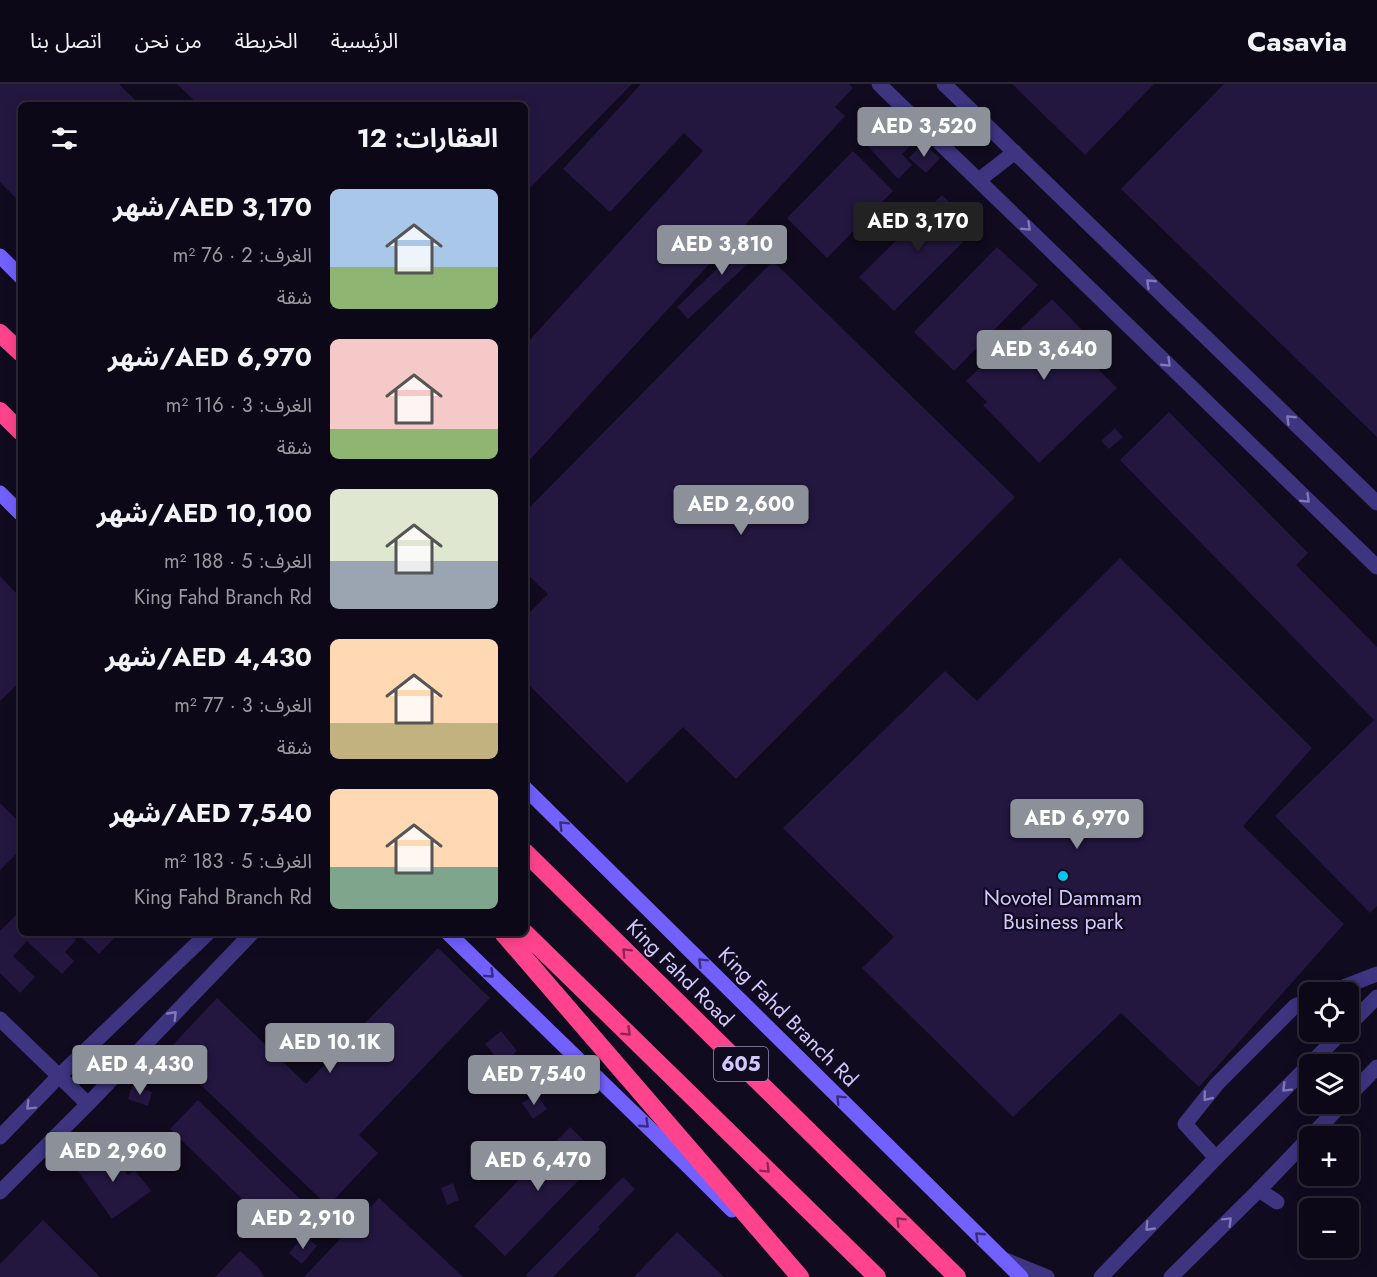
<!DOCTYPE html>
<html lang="ar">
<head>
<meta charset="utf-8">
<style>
  :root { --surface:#0c0817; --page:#1a1624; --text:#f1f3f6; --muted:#9a9aa1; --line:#2c2936; --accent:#8c9099 }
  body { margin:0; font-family:Jost,"Noto Sans Arabic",sans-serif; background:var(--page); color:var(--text); direction:rtl; height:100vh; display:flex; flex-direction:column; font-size:22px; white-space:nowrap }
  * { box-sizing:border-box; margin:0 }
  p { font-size:20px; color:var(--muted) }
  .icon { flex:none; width:33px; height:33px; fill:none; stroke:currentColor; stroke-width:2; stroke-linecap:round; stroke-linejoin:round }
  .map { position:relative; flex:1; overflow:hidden; direction:ltr }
  .panel { position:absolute; left:18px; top:18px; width:510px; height:834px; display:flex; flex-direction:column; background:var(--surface); border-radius:9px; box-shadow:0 3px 15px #0003,0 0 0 2px var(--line); direction:rtl }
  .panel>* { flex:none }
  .fabs { position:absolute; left:1299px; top:898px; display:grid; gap:12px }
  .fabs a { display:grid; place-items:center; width:60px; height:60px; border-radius:9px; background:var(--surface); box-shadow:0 3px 15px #0003,0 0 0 2px var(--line); font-size:30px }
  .price { position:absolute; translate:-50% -51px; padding:0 14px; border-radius:6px; background:var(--accent); color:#fff; font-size:20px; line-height:39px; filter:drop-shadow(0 2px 3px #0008) }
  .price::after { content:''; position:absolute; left:50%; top:36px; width:18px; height:14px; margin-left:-9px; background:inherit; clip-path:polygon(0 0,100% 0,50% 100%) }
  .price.on { background:#222; color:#fff }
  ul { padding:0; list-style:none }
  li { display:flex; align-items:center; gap:18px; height:150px; padding:0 30px }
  li span { display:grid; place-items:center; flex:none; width:168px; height:120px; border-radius:9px; color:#555 }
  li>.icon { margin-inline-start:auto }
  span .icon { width:72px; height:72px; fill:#fffc; stroke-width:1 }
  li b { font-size:26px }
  h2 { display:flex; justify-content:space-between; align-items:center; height:72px; padding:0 30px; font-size:26px }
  header { display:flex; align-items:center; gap:36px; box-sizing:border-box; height:84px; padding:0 30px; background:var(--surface); border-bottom:2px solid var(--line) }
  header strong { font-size:28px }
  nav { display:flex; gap:33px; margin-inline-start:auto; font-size:21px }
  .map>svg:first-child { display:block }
  .building { fill:#231740 }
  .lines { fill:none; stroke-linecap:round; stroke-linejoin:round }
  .lane { stroke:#3e3480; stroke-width:15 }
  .street { stroke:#3e3480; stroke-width:15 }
  .secondary { stroke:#7260ff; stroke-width:15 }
  .highway { stroke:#ff448d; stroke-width:18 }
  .oneway { stroke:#8277b9 }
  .oneway2 { stroke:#372d79 }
  .oneway3 { stroke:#882856 }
  .poi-dot { fill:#00c6f4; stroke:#100b1f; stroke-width:2 }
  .labels { text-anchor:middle; stroke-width:4.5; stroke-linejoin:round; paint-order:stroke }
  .shield { fill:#100b1f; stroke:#9990bc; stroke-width:1.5 }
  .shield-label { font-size:20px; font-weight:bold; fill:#d4c9ff }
  .poi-label { font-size:21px; fill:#d4c9ff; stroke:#100b1f }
  .street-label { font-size:21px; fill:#d4c9ff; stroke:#100b1f }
</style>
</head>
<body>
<header>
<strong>Casavia</strong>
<nav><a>الرئيسية</a><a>الخريطة</a><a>من نحن</a><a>اتصل بنا</a></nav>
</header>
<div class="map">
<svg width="1377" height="1193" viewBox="0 0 1377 1193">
  <rect width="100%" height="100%" fill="#100b1f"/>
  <path class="building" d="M0,0H119L140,21H21V119L0,98Z
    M177,0H632L525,109V21H199Z
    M641,0H849L853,4L835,23L845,32L525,381V261L703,67L684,49L610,128L563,85Z
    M1012,0H1154L1085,71Z
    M1224,0H1377V353L1121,105Z
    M895,29L918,54L902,70L912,81L898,95L864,58Z
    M923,59L940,74L926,89L909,74Z
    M853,67L893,107L827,174L787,134Z
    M942,111L976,145L894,227L859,193Z
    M754,150L766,163L688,235L677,223Z
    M997,163L1038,201L954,287L914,248Z
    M773,177L1015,413L736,695L683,643L627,699L525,597V533L548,510L525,488V428Z
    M1052,215L1109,274L1098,285L1117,304L1039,379L983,321L987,318L966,297Z
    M1169,328L1308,469L1296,481L1377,563V822L1370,829L1275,732L1374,636L1120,376Z
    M1115,344L1123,353L1109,365L1101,357Z
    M1120,474L1312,664L1243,742L1344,840L1199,1003L1121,929L1013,1033L862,884L894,853L783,744L945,587L977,617Z
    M0,492L21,514V597L0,617Z
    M0,719L21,740V765L0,786Z
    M21,826V849H68L76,856L65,868L74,877L62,890L27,857L13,872L35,893L20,909L0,889V847Z
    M77,849H119L99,870Z
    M438,864L490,914L359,1051L378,1069L328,1122L166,968L217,914L306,1000Z
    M501,947L517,967L502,980L485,960Z
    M132,1002L152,1008L148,1022L128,1015Z
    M536,1010L547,1025L533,1035L522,1019Z
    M198,1016L303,1118L275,1147L170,1045Z
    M570,1043L601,1073L505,1172L474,1142Z
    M108,1064L128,1091L135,1086L151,1107L112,1135L77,1086Z
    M623,1093L635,1105L598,1143L600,1145L553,1193H528L526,1191Z
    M453,1099L459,1116L447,1121L441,1104Z
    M379,1114L463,1193H304Z
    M43,1136L100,1193H0V1180Z
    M677,1148L724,1193H634Z
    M304,1151L317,1162L302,1180L289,1169Z
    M240,1167L258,1183L264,1193H215Z"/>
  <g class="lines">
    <path class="lane" d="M1328,909L1377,890
      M1216,1074L1185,1040L1217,1000L1295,922L1310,916
      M1259,1106L1277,1118"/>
    <path class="street" d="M879,0L1377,483
      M944,0L1377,419
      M979,96L1015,68
      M0,935L88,1020
      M1348,942L1377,913
      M1348,1013L1377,983
      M0,1053L59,992L208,849
      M1310,1053L1342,1020
      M0,1108L88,1020L252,849
      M1003,1175L1047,1193
      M1101,1193L1216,1074L1342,948
      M1171,1193L1259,1106L1310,1053"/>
    <path class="secondary" d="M0,172L21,193
      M0,409L21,430
      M525,704L1021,1193
      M448,849L687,1081L732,1126"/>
    <path class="highway" d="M0,249L21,269
      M0,327L21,348
      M525,768L957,1193
      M503,849L800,1193
      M525,849L877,1193"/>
  </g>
  <defs><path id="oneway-chevron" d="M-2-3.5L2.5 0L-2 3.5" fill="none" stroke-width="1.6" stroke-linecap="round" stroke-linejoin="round" transform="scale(1.5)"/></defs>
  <g class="oneway">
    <use href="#oneway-chevron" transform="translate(1027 143) rotate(44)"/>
    <use href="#oneway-chevron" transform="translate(1150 199) rotate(-136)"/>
    <use href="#oneway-chevron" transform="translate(1167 279) rotate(44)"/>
    <use href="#oneway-chevron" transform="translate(1290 335) rotate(-136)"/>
    <use href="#oneway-chevron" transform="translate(1306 415) rotate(44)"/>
    <use href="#oneway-chevron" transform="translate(173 931) rotate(-46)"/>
    <use href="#oneway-chevron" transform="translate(1286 1004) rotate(135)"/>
    <use href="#oneway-chevron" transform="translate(1207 1013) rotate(129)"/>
    <use href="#oneway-chevron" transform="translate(30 1022) rotate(135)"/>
    <use href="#oneway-chevron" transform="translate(1228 1137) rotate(-45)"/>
    <use href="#oneway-chevron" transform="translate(1149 1143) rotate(134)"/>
  </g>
  <g class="oneway2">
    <use href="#oneway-chevron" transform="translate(563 741) rotate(-135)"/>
    <use href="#oneway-chevron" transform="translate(702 878) rotate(-135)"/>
    <use href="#oneway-chevron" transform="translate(490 890) rotate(44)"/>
    <use href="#oneway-chevron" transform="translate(840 1015) rotate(-135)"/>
    <use href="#oneway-chevron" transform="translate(645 1040) rotate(44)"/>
    <use href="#oneway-chevron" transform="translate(979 1152) rotate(-136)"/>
  </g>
  <g class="oneway3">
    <use href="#oneway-chevron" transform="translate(626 868) rotate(-135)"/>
    <use href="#oneway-chevron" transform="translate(627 948) rotate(44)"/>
    <use href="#oneway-chevron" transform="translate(766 1085) rotate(44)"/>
    <use href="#oneway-chevron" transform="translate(900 1137) rotate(-135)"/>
  </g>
  <circle class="poi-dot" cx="1063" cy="792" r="6"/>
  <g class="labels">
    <rect class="shield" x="714" y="963" width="54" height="34" rx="4.5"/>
    <g class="shield-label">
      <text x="741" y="987">605</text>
    </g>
    <g class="poi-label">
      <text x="1063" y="821">Novotel Dammam<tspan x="1063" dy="24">Business park</tspan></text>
    </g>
    <g class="street-label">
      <text transform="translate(680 889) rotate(45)" y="7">King Fahd Road</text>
      <text transform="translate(788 933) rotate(45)" y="7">King Fahd Branch Rd</text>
    </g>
  </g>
</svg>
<div class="fabs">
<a><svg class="icon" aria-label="locate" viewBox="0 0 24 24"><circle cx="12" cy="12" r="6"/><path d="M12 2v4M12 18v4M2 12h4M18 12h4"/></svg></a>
<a><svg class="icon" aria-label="layers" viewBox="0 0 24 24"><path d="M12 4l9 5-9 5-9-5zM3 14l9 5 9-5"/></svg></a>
<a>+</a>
<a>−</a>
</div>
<b class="price" style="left:924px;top:74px">AED 3,520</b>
<b class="price on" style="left:918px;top:169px">AED 3,170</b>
<b class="price" style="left:722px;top:192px">AED 3,810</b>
<b class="price" style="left:1044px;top:297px">AED 3,640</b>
<b class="price" style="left:741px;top:452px">AED 2,600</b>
<b class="price" style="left:1077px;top:766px">AED 6,970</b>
<b class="price" style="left:330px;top:990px">AED 10.1K</b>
<b class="price" style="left:140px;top:1012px">AED 4,430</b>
<b class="price" style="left:534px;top:1022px">AED 7,540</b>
<b class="price" style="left:113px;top:1099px">AED 2,960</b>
<b class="price" style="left:538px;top:1108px">AED 6,470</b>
<b class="price" style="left:303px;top:1166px">AED 2,910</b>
<section class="panel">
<h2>العقارات: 12<svg class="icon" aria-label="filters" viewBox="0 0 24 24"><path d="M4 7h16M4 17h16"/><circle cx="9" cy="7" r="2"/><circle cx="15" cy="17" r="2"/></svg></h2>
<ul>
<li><span style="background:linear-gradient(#a9c7e8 65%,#8fb573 0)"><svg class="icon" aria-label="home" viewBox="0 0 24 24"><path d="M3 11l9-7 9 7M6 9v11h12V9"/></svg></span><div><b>AED 3,170/شهر</b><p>الغرف: 2 · 76 m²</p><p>شقة</p></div></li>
<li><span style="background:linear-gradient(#f6c9c9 75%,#8fb573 0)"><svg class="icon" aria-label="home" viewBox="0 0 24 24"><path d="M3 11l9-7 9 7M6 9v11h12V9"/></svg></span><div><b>AED 6,970/شهر</b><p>الغرف: 3 · 116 m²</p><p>شقة</p></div></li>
<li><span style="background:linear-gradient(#dfe7d0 60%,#9aa5b1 0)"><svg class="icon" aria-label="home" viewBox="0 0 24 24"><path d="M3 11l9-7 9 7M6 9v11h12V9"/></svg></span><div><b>AED 10,100/شهر</b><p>الغرف: 5 · 188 m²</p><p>King Fahd Branch Rd</p></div></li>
<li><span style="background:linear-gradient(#ffd9b3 70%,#c2b280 0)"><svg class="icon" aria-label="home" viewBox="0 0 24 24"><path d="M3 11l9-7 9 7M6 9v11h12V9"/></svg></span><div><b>AED 4,430/شهر</b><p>الغرف: 3 · 77 m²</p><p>شقة</p></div></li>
<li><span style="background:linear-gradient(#ffd9b3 65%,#7fa58c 0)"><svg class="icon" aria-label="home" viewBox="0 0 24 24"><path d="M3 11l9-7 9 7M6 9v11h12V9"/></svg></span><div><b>AED 7,540/شهر</b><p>الغرف: 5 · 183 m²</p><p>King Fahd Branch Rd</p></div></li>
</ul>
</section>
</div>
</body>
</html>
